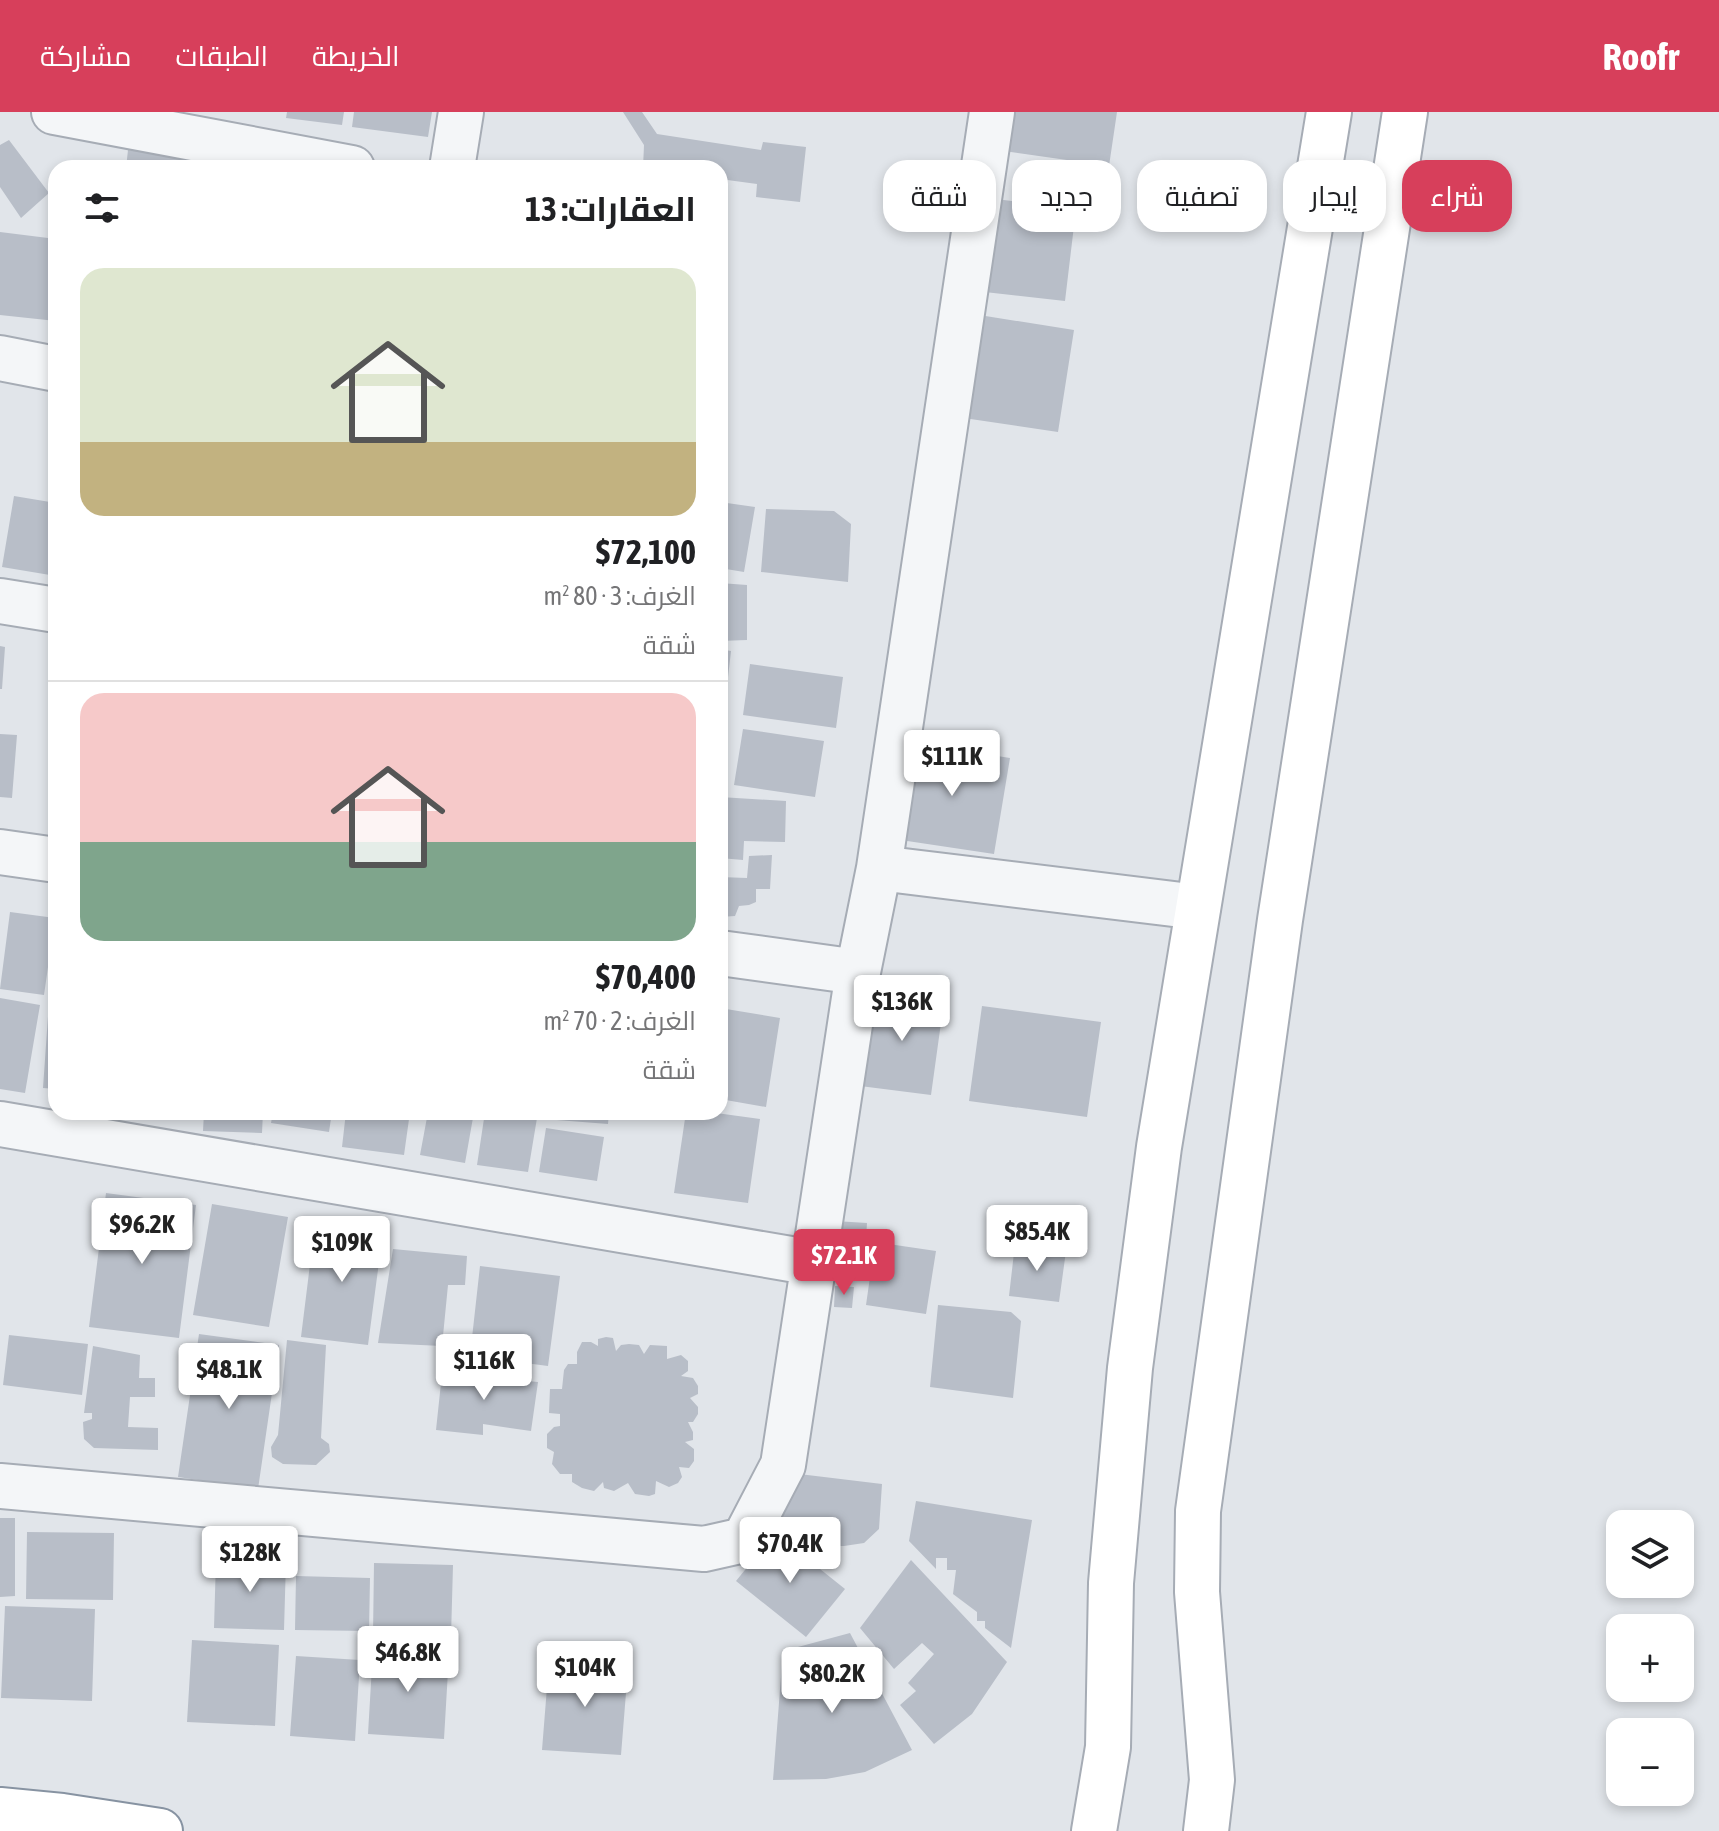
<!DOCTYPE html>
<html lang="ar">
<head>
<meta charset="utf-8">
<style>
  :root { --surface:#fff; --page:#f2f2f2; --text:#202124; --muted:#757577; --line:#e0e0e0; --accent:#d73f5b }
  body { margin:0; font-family:"Asap Condensed",Cairo,sans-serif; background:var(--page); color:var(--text); direction:rtl; height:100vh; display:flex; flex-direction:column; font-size:30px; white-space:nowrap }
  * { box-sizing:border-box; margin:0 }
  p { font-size:26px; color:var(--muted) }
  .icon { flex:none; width:44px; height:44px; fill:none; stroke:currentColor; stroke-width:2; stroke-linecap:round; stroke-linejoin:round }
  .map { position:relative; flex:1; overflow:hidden; direction:ltr }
  .sheet { position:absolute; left:48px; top:48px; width:680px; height:960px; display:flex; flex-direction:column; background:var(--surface); border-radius:24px; box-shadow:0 4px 12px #0003; direction:rtl }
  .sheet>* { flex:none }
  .hud { position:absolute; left:752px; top:48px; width:760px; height:72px; direction:rtl; display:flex; gap:16px }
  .controls { position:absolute; left:1606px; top:1398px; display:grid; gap:16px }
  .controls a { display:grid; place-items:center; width:88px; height:88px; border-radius:16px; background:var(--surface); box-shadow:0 4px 12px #0003; font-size:40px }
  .price { position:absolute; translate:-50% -68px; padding:0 18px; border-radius:8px; background:#fff; color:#222; font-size:26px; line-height:52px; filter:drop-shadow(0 2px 4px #0008) }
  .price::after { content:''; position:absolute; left:50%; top:48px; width:24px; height:18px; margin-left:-12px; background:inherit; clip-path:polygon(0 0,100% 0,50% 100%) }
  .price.on { background:var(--accent); color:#fff }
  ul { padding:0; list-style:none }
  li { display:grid; align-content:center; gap:16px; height:424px; padding:0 32px }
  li+li { border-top:2px solid var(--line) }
  li span { display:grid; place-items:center; height:248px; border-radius:24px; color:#555 }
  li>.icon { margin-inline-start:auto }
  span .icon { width:144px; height:144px; fill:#fffc; stroke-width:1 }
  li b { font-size:34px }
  h2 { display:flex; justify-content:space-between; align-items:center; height:96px; padding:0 32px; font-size:34px }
  .tag { padding:0 28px; border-radius:24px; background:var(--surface); box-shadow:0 4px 12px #0003; font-size:28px; line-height:72px }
  .tag.on { background:var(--accent); color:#fff }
  header { display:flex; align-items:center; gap:48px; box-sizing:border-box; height:112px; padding:0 40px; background:var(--accent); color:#fff }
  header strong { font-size:38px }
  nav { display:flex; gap:44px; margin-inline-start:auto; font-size:28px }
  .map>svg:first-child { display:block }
  .building { fill:#b8bec8 }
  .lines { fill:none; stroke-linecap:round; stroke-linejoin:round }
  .minor-casing { stroke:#a6acb5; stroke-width:48 }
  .secondary-casing { stroke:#a6acb5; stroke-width:48 }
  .trunk-casing { stroke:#8793a2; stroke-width:48 }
  .minor { stroke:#f4f6f8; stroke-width:44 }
  .secondary { stroke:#fff; stroke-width:44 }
  .trunk { stroke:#fff; stroke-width:44 }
</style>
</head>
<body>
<header>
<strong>Roofr</strong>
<nav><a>الخريطة</a><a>الطبقات</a><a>مشاركة</a></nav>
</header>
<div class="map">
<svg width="1719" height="1719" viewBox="0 0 1719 1719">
  <rect width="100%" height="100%" fill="#e1e5ea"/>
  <path class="building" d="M287,0H344L342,13L286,6Z
    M354,0H432L428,25L352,15Z
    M623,0H642L657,22L761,38L763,30L806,35L800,90L756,85L757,72L720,67V56H643L644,33Z
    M1002,0H1117L1109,54L997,38Z
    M9,28L49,81L21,106L0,75V33Z
    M128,38L202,45L201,56H126Z
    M979,85L1076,97L1065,189L967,178Z
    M0,120L56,127V209L0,203Z
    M973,202L1074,218L1058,320L957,305Z
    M14,384L56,391V464L2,455Z
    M720,390L755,395L744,460L720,456Z
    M766,397L834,399L851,412L848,470L761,460Z
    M720,471L747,473V528L720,529Z
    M0,534L5,535L2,577H0Z
    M720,537L731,539L724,601H720Z
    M750,552L843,565L836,616L743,603Z
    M743,617L824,629L815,685L734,673Z
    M0,622L17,623L12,686L0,685Z
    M909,630L1010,646L994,742L894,727Z
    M720,685L786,689L785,730L744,729L743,748L720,746Z
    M772,743L770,777H756V790L749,793L739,794L735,804L720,805V765L747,766L749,744Z
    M10,800L55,806L44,883L0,877Z
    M873,879L944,889L931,983L860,974Z
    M0,886L40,893L25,981L0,977Z
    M49,890H56V977L43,976Z
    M982,894L1101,910L1087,1005L969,989Z
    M720,896L780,906L766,995L720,987Z
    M204,1000H263L262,1021L203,1019Z
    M273,1000H332L329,1020L271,1011Z
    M346,1000H410L404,1043L342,1035Z
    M428,1000H474L465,1051L420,1043Z
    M485,1000H538L528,1060L477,1053Z
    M544,1000H609L608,1012L544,1007Z
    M686,1000H709L760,1007L748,1091L674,1081Z
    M546,1016L604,1025L597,1069L539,1060Z
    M106,1081L196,1093L179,1226L89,1215Z
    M212,1092L288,1105L269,1215L193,1203Z
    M835,1109L867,1111L865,1142L833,1140Z
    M315,1112L383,1120L368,1233L301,1225Z
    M875,1130L936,1139L926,1202L866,1193Z
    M1015,1132L1066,1139L1059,1190L1009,1184Z
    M393,1137L467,1144L465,1173H448L442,1234L378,1231Z
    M480,1154L560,1164L548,1254L470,1244Z
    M835,1174L854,1175L852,1196L834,1195Z
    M938,1193L1011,1200L1021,1209L1013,1286L930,1275Z
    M199,1222L279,1233L258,1377L178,1365Z
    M9,1223L88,1232L82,1283L3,1273Z
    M606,1225L613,1226L616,1239L621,1233L629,1232L639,1233L644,1242L650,1233L667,1234V1247L681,1243L688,1249V1259L681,1264L693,1266L698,1274V1282L690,1286L698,1295V1302L693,1310H688L693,1320V1328L685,1330L694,1337V1349L689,1356L679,1355L682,1365L678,1371L669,1375L656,1369L655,1382L649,1384L635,1382L628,1371L614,1379L604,1376L603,1370L594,1379L582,1376L572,1370V1362H560L552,1352L554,1340L547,1336V1322L554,1315L560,1314V1302L549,1301L550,1277H562L564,1258L568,1252H577V1240L582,1230H591L598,1234V1227Z
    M287,1228L326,1233L321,1326L329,1332L330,1340L316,1353L283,1352L272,1345L271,1335L278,1323Z
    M93,1234L140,1243L139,1266H155V1285H130L128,1315L158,1316V1338L94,1336L84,1327L83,1310L92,1307V1301H84Z
    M443,1252H463L462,1263L538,1270L531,1319L483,1312V1323L436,1318Z
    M766,1358L882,1372L879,1417L864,1431L844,1434H826L815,1431L804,1419L797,1408L764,1405Z
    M916,1389L1032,1408L1011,1536L985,1516V1509H977V1500L953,1482L956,1458H947V1446H936V1457L909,1429Z
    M0,1406H15V1484L0,1485Z
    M27,1420L114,1421L113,1488L26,1487Z
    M775,1421L845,1477L806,1525L736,1469Z
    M216,1447L286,1449L284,1518L214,1516Z
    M911,1448L1007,1550L972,1602L934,1632L900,1593L916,1579L908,1571L934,1542L922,1531L894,1557L860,1516Z
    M374,1451L453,1453L451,1525L373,1523Z
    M296,1464L370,1466L369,1519L295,1518Z
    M5,1494L95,1497L92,1589L1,1586Z
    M850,1521L912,1638L865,1660L826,1667L773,1668L783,1539Z
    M192,1528L279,1533L275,1614L187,1610Z
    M373,1537L449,1542L444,1627L368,1622Z
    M296,1544L360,1548L355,1629L290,1624Z
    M549,1550L628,1556L621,1643L542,1638Z"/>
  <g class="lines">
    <defs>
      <path id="minor" d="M54,0L352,56
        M452,56L461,0
        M0,246L56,257
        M0,489L56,498
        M0,740L56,748
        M879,756L1198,795
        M720,841L858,860
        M0,1012L814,1151
        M0,1374L704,1437L744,1428L783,1353L858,860L879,756L992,0"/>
      <path id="secondary" d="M1094,1719L1108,1635L1111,1471L1130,1256L1159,1035L1329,0
        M1206,1719L1212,1668L1197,1480L1198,1399L1280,808L1405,0"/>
      <path id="trunk" d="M0,1698L62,1704L160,1719"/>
    </defs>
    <use href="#minor" class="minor-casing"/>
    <use href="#secondary" class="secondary-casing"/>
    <use href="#trunk" class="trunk-casing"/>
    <use href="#minor" class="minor"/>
    <use href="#secondary" class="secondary"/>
    <use href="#trunk" class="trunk"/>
  </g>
</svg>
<div class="controls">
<a><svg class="icon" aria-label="layers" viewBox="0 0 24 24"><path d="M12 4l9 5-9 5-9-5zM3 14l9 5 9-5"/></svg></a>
<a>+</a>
<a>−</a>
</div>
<b class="price" style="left:952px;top:686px">$111K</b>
<b class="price" style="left:902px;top:931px">$136K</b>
<b class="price" style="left:142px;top:1154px">$96.2K</b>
<b class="price" style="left:1037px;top:1161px">$85.4K</b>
<b class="price" style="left:342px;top:1172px">$109K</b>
<b class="price on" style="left:844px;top:1185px">$72.1K</b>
<b class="price" style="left:484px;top:1290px">$116K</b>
<b class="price" style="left:229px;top:1299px">$48.1K</b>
<b class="price" style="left:790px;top:1473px">$70.4K</b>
<b class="price" style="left:250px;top:1482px">$128K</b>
<b class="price" style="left:408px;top:1582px">$46.8K</b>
<b class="price" style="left:585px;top:1597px">$104K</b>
<b class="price" style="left:832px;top:1603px">$80.2K</b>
<div class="hud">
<a class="tag on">شراء</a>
<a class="tag">إيجار</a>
<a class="tag">تصفية</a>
<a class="tag">جديد</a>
<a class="tag">شقة</a>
</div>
<section class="sheet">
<h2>العقارات: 13<svg class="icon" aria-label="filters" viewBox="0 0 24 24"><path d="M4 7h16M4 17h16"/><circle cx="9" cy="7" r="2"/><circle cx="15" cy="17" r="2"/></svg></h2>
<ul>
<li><span style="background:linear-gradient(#dfe7d0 70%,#c2b280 0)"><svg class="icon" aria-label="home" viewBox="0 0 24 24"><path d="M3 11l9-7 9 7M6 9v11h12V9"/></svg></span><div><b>$72,100</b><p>الغرف: 3 · 80 m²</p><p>شقة</p></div></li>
<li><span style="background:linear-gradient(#f6c9c9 60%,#7fa58c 0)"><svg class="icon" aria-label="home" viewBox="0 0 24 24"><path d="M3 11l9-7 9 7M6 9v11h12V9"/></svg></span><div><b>$70,400</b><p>الغرف: 2 · 70 m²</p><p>شقة</p></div></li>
</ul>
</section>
</div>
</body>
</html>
